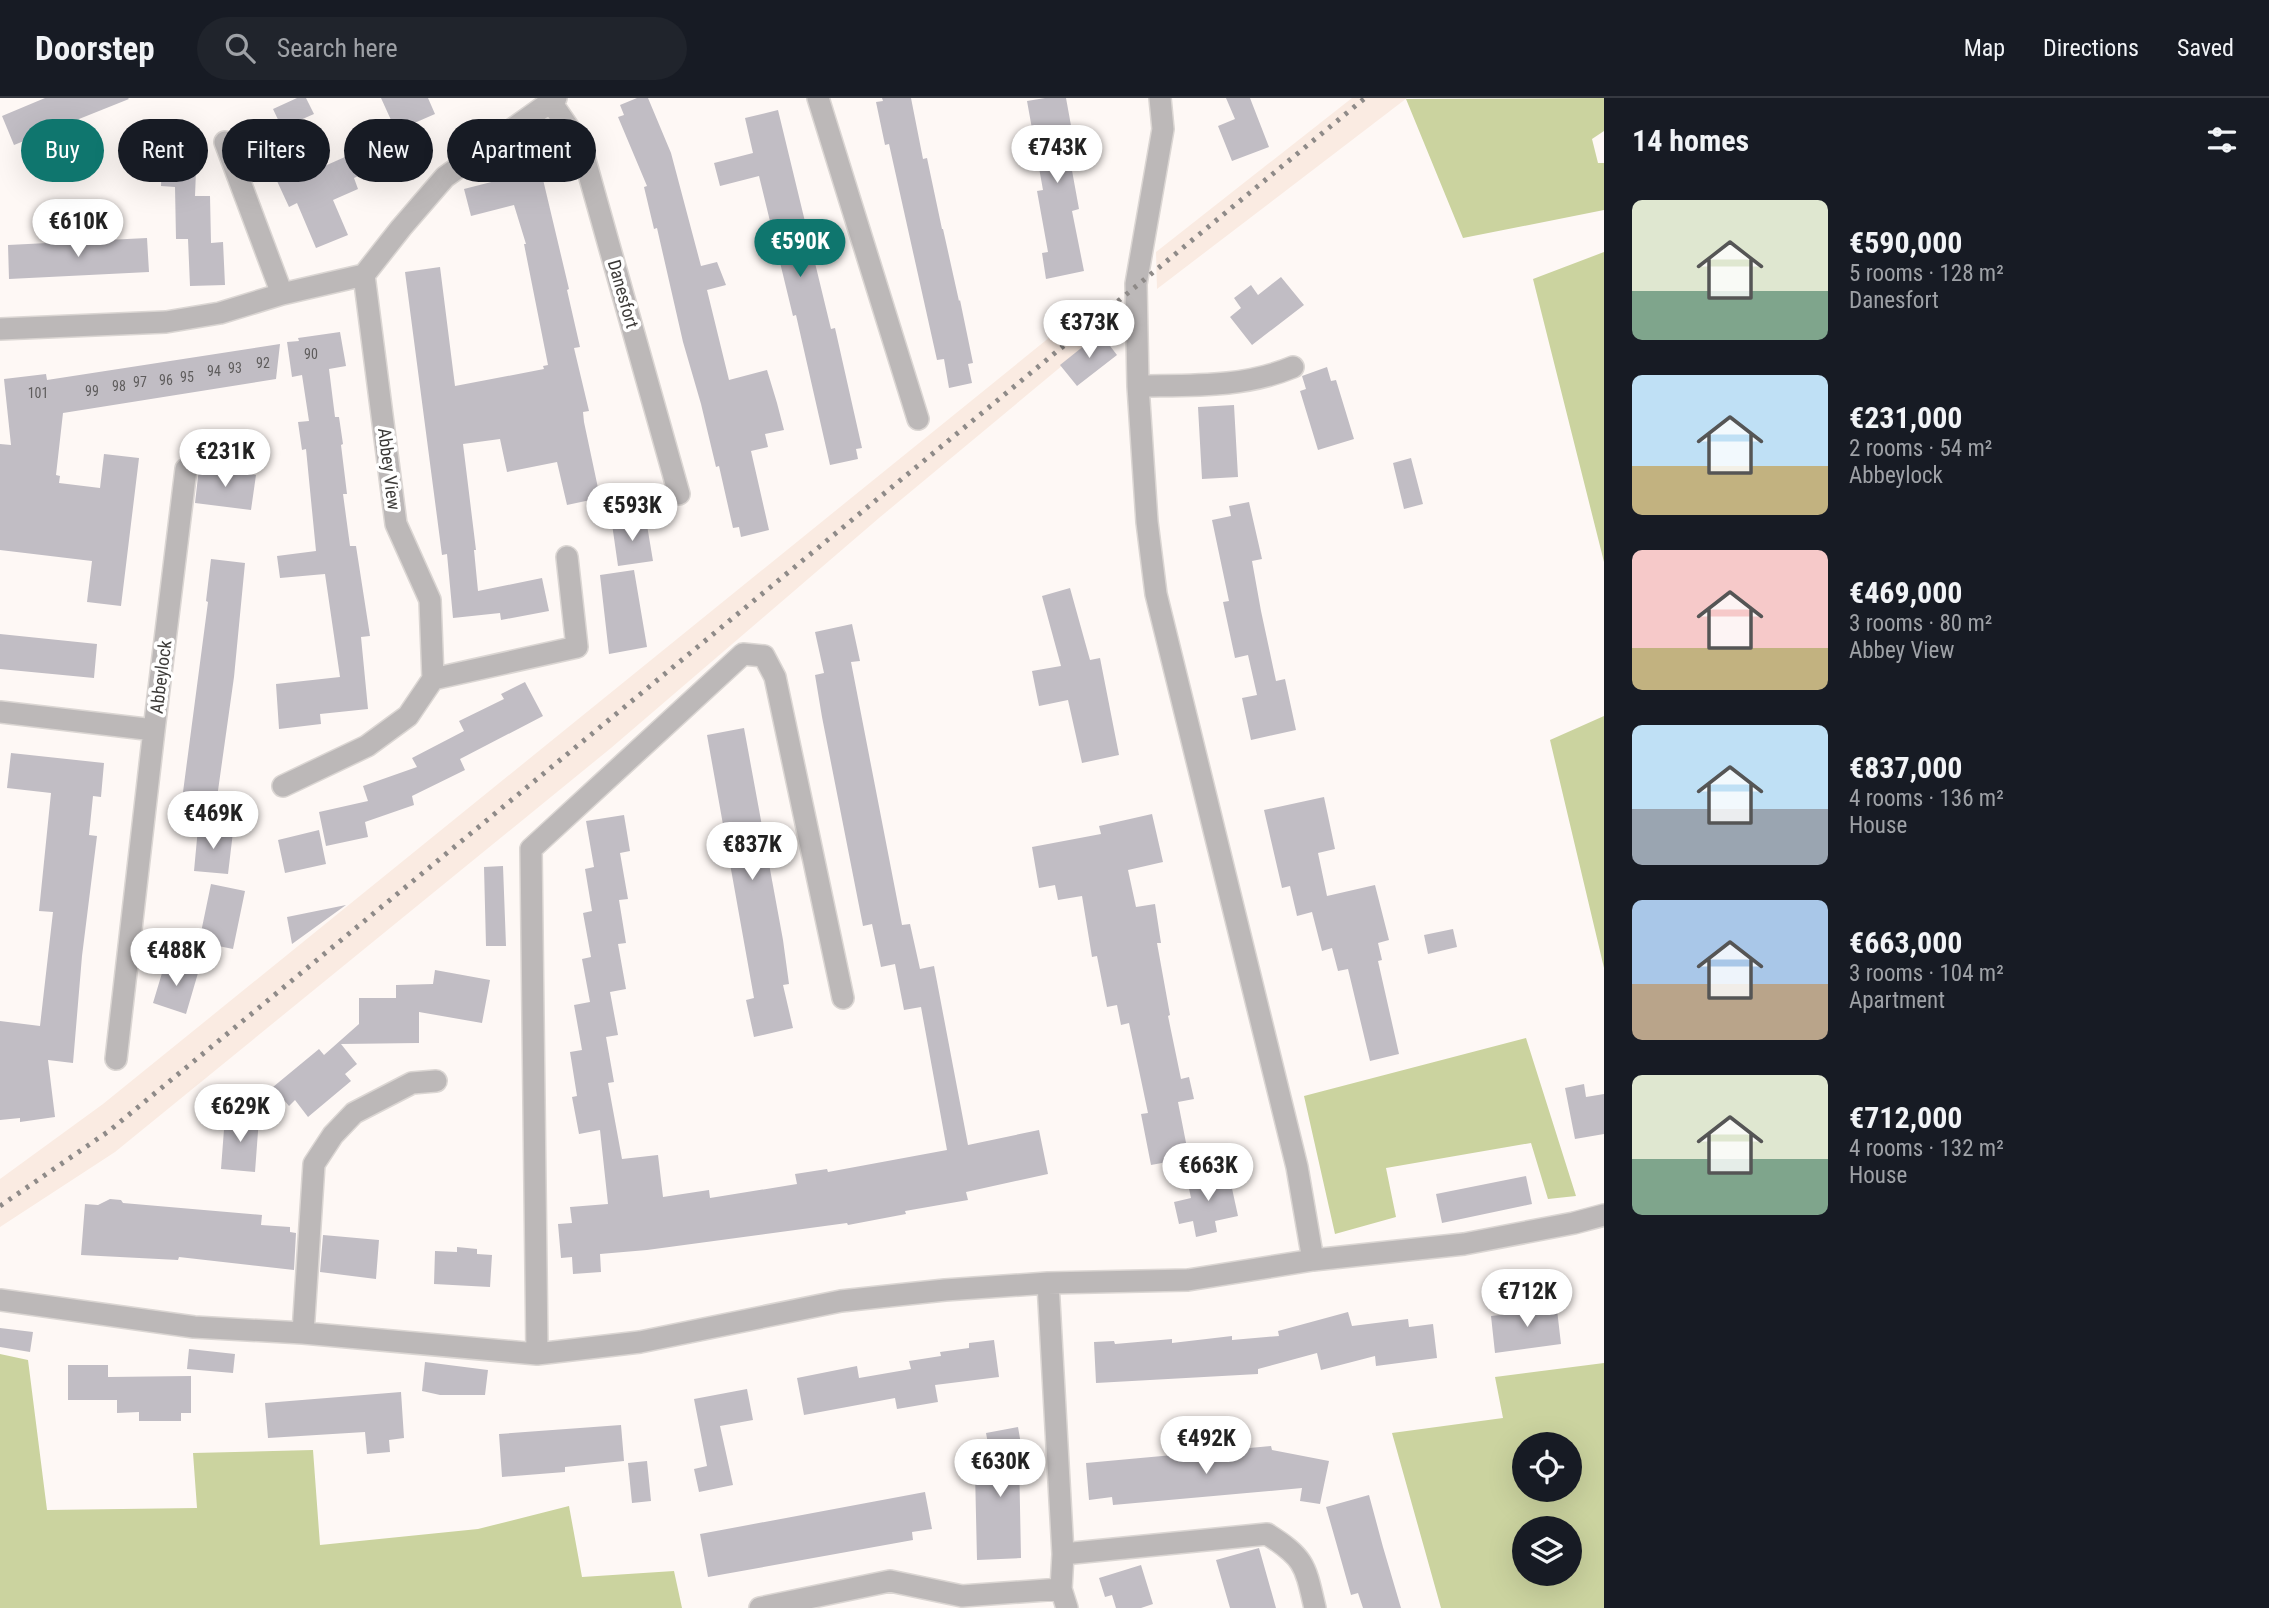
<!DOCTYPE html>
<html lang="en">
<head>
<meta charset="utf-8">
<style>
  :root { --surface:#171b24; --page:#20242c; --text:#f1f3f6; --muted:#9ea1a6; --line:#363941; --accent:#0f766e }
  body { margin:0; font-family:"Roboto Condensed",sans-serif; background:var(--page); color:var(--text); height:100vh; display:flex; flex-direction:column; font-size:26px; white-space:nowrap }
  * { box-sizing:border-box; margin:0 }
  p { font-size:23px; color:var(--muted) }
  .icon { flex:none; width:38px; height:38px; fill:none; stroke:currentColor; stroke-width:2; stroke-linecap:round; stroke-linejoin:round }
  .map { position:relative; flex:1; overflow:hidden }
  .sheet { display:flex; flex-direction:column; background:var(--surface); width:665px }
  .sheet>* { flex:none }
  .hud { position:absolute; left:21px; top:21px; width:665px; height:63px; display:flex; gap:14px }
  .fabs { position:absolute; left:1512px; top:1334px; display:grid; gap:14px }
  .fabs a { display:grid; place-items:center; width:70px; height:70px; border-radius:50%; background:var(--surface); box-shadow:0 7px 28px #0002; font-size:35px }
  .price { position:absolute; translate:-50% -60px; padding:0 16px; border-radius:24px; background:#fff; color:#222; font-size:23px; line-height:46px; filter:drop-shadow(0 2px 4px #0008) }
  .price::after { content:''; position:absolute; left:50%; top:42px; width:21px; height:16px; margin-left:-10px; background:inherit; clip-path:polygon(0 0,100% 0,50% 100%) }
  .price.active { background:var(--accent); color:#fff }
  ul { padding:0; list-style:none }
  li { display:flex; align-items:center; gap:21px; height:175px; padding:0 28px }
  li span { display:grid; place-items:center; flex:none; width:196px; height:140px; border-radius:10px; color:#555 }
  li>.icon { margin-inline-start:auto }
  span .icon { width:84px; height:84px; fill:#fffc; stroke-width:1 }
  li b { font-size:30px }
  h2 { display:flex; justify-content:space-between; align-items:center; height:84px; padding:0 28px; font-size:30px }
  .tag { padding:0 24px; border-radius:32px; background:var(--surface); box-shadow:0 7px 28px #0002; font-size:24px; line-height:63px }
  .tag.active { background:var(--accent); color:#fff }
  header { display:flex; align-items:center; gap:42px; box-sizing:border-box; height:98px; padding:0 35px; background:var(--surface); border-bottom:2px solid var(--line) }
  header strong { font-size:33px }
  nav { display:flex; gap:38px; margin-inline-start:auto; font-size:24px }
  .search { width:490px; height:63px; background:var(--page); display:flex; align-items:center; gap:18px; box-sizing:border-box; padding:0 24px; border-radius:38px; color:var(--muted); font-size:26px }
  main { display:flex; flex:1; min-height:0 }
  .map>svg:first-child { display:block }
  .built { fill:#faebe2 }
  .green { fill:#cbd39f; fill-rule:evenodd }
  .building { fill:#c1bdc4 }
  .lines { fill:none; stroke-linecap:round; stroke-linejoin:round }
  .minor-casing { stroke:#dbd6d3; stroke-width:24 }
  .minor { stroke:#bcb8b8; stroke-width:21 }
  .rail { stroke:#8e8a88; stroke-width:5; stroke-dasharray:3.5 7; stroke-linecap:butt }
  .labels { text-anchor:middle; stroke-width:7; stroke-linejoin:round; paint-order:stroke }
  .number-label { font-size:14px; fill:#5e5c5c }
  .street-label { font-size:18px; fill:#3d3b39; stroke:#fff }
</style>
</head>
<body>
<header>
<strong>Doorstep</strong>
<div class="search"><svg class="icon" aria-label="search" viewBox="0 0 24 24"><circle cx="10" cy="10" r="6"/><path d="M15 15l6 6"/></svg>Search here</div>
<nav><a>Map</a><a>Directions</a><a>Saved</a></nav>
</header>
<main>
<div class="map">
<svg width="1604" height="1510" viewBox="0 0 1604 1510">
  <rect width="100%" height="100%" fill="#fef8f5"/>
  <path class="built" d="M1352,0H1407L1157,191L1156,154Z
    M1087,209L1122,218L879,420L611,650L115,1054L0,1129V1081L103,1006Z"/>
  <path class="green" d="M1604,0V33L1592,41L1598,65H1604V112L1463,140L1406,1Z
    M1604,154V464L1533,181Z
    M1604,618V870L1550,642Z
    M1526,940L1576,1098L1548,1101L1531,1045L1386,1070L1396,1119L1335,1136L1304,998Z
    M0,1256L28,1262L47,1412L197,1410L193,1355L313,1352L320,1447L478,1431L569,1408L582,1479L674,1473L682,1510H0Z
    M1604,1265V1510H1441L1392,1335L1503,1320L1495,1279ZM1524,1346H1570V1391H1524ZM1524,1430H1570V1475H1524Z"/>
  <path class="building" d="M45,0H128L129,1L14,47L2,18Z
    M297,0H306L314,16L282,30L273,11Z
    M381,0H428L435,16L396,33Z
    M637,0H648L671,55L701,168L717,164L726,187L707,192L729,282L767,272L777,305L784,332L765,336L768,349L751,353L769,432L741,439L739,429L733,430L719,368L716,369L701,306L683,244L657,130L654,131L644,89L647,88L618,19L624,17L620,7Z
    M882,0H911L923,61L927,60L942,131H943L959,203L960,202L973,265L968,266L972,285L949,290L944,261L937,262L889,46L885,47L876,4L883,3Z
    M1045,0H1066L1078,66L1071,67L1079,111L1072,113L1084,173L1046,181L1042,155L1048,154L1037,93L1043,92L1027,3Z
    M1226,0H1250L1269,49L1232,63L1218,28L1235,21Z
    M778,12L831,231L835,230L862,350L856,351L858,361L830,367L796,217L793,218L759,78L720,88L714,65L753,55L745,20Z
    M387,26L402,57L354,80L358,91L333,102L348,137L316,150L297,105L289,109L271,70L302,55L311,74L354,55L349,44Z
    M163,46L197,47L195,98H210L211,145L223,144L225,187L190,188L188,141H176L175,89L161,88Z
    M532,64L535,74L541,73L569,191L567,192L580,249L574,250L589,313L583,314L584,324L598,390L593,391L595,401L567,407L557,364L507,374L500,341L463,346L476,452H474L478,493L542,480L549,513L501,522L500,515L453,520L447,456L442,457L405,174L440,169L455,288L544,271L543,268L548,267L524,146H526L514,107L471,118L464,91L507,80L505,72Z
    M147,140L149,174L9,181L8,147Z
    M1281,179L1304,207L1252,247L1230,219L1241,210L1234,200L1251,187L1258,197Z
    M340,234L346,268L329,271L335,319H339L343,346L341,347L347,396H343L350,448H356L370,538L361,539L368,611L320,616L321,626L279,631L276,586L340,579L325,476L280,480L277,458L316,453L306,351L302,352L298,324L309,323L302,277L292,279L287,244L299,243L298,240Z
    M1100,235L1117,257L1077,288L1060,267Z
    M280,246L276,281L63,315L56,377L60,378L59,385L100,390L104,356L139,360L121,508L87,504L92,463L0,452V346L11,347L4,281L46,276L47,282Z
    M1327,269L1331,283L1336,282L1354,341L1318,352L1300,293L1306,291L1302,278Z
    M1234,307L1238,379L1202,381L1198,309Z
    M1411,360L1423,406L1404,411L1393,365Z
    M199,370L256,377L251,412L195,405Z
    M1249,404L1262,461L1252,463L1261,513L1276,583L1285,581L1296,632L1251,642L1242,600L1257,597L1248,557L1235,560L1223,504L1229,503L1212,422L1231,418L1229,408Z
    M646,421L653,463L618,468L612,426Z
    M211,461L245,465L234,579L214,721L180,717L208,504L206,503Z
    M634,472L647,549L609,556L600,477Z
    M1070,490L1090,562L1100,560L1119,657L1082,665L1068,602L1039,608L1032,573L1061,568L1042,498Z
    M852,526L860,563L851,564L902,827L910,826L920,871L934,868L968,1047L1039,1032L1048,1076L966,1094L968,1102L905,1113L906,1116L848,1127L847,1125L647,1152L600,1156L601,1174L573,1176L572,1159L561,1160L558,1126L572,1125L570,1109L608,1106L600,1032L579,1036L572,999L577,998L570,954L582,952L574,907L590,904L582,861L591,859L583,815L592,813L585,771L594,769L586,723L624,717L630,753L620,755L628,801L619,802L626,845L618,846L626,891L610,894L618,937L606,939L614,984L608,985L622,1061L658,1057L663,1099L709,1092L710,1100L797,1086L795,1076L827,1071L828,1074L947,1052L921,909L904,912L895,866L881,869L872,826L863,828L822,619L815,577L824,575L815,534Z
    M0,536L97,546L94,580L0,571Z
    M525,584L543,618L460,661L465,672L412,698L414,707L365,724L368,739L326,748L319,714L368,703L363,688L417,669L412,660L464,633L459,623L504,601L501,596Z
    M744,630L783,842L789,886L783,887L793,930L754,939L746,902L754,900L707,637Z
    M11,655L104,665L101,699L93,698L89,737L97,738L82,858L73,965L48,962L55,1019L20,1024V1020L0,1022V923L40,928L53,814L39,813L51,695L7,690Z
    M1324,699L1335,751L1318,755L1327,798L1375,787L1389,842L1378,845L1382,862L1378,863L1399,956L1370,963L1348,871L1338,873L1332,850L1322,853L1312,814L1297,818L1290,788L1282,790L1264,712Z
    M1152,716L1163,764L1128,772L1136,809L1155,806L1161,845H1157L1170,917L1168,918L1181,981L1189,979L1194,1001L1178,1004L1189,1060L1151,1067L1141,1016L1148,1015L1129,925L1121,927L1117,907L1107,909L1097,858L1092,859L1082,798L1058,802L1055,787L1039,790L1032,749L1101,736L1099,728Z
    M198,730L233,734L228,776L194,773Z
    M319,732L326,766L285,775L278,742Z
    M503,768L506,848H486L484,769Z
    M211,786L245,793L233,851L199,844Z
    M346,807L292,846L287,819Z
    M1453,831L1457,849L1428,856L1424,837Z
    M165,865L198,875L186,916L153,905Z
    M435,872L490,882L482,925L419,914V945L341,946L357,966L345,976L351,983L308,1019L295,1002L289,1008L273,989L319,951L324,957L359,926V900H396V887L433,886Z
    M1584,986L1586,999L1604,996V1036L1575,1041L1565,990Z
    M225,1018L259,1020L255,1074L221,1071Z
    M1228,1072L1238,1118L1215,1123L1217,1134L1196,1139L1193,1123L1179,1126L1174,1104L1191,1100L1187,1081Z
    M1526,1078L1532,1106L1442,1125L1436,1096Z
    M110,1101L121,1102L123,1105L262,1117L261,1127L290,1129V1134L296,1135L294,1172L179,1159L178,1162L81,1157L85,1106L98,1107Z
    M323,1137L379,1142L376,1181L320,1174Z
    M457,1149L477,1151V1156L492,1157L490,1189L434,1186L435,1153L457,1154Z
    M1556,1203L1561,1246L1495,1255L1491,1218L1528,1214L1527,1207Z
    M1348,1214L1352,1228L1408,1221L1409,1229L1433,1226L1437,1260L1376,1268L1375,1258L1321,1272L1317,1255L1258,1271V1276L1096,1285L1094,1244L1114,1243L1115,1246L1172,1241V1245L1232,1238V1242L1279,1238L1278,1233Z
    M0,1230L33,1234L30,1254L0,1249Z
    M994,1242L999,1279L935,1287L938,1304L897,1311L895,1300L804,1317L797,1280L857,1268L859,1280L911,1271L909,1263L941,1258L940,1254L969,1250V1245Z
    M189,1251L235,1256L233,1275L187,1271Z
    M425,1264L488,1272L485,1297H440L422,1293Z
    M68,1267H108V1279L191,1278V1315H181V1323H139V1314L117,1315V1302H68Z
    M747,1291L753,1322L720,1328L733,1387L699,1394L694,1371L707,1368L694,1301Z
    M401,1294L404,1340L389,1342L390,1354L367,1356L365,1334L268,1340L265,1305Z
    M621,1327L624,1363L565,1369V1374L502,1379L499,1336Z
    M1018,1329L1023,1358L1019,1359L1021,1460L977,1462L975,1373H993L986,1335Z
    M1271,1348L1272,1352L1329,1363L1320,1406L1300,1403L1302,1390L1113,1407L1112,1399L1089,1402L1086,1365Z
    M647,1363L651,1403L632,1405L628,1365Z
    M925,1394L932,1431L912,1434L913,1442L708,1479L700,1436Z
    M1369,1397L1383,1449L1401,1510H1363L1358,1495L1351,1497L1326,1409Z
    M1259,1450L1276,1510H1230L1216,1462Z
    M1141,1467L1153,1506L1141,1510H1116L1112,1497L1105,1499L1099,1480Z"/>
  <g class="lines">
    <defs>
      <path id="minor" d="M818,0L918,321
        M1160,0L1163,31L1136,186L1138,288L1147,424L1156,496L1297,1069L1313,1162
        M551,4L581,48L679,396
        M225,44L282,196
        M364,177L401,130L445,79L556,0
        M0,231L166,224L220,215L282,196L364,177
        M1138,288C1191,287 1243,290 1293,269
        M433,581L577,549L567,459
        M0,614L154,632L186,371
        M283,688L367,648L408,618L433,581L430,502L396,426L364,177
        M116,961L154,632
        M1048,1185L1063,1456L1061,1491L1067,1510
        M0,1202L194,1229L303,1235L537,1256L640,1244L841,1203L945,1192L1048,1185L1188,1182L1313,1162L1464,1146L1574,1125L1604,1117
        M303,1235L314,1066L333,1037L354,1015L412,985L436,983
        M537,1256L531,751L743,556L764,558L775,579L843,900
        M1063,1456L1267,1436C1305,1460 1305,1467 1315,1510
        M760,1510L890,1483L962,1498L1061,1491"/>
    </defs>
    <use href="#minor" class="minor-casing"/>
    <use href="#minor" class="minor"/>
    <path class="rail" d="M0,1108L109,1033L1365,0"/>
  </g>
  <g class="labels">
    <g class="number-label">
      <text x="311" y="261">90</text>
      <text x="263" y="270">92</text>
      <text x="235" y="275">93</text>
      <text x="214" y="278">94</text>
      <text x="187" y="284">95</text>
      <text x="166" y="287">96</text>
      <text x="140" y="289">97</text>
      <text x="119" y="293">98</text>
      <text x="92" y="298">99</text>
      <text x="38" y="300">101</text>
    </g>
    <g class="street-label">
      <text transform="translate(623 196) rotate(74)" y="6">Danesfort</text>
      <text transform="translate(389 371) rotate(83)" y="6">Abbey View</text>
      <text transform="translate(161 579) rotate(-83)" y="6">Abbeylock</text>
    </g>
  </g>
</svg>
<div class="fabs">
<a><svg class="icon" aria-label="locate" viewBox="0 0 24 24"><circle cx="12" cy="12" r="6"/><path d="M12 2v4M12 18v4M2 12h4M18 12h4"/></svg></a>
<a><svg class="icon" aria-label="layers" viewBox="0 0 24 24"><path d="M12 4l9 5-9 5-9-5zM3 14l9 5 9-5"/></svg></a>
</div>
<b class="price" style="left:1057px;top:87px">€743K</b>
<b class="price" style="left:78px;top:161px">€610K</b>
<b class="price active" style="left:800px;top:181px">€590K</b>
<b class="price" style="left:1089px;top:262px">€373K</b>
<b class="price" style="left:225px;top:391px">€231K</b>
<b class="price" style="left:632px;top:445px">€593K</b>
<b class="price" style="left:213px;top:753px">€469K</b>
<b class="price" style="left:752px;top:784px">€837K</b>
<b class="price" style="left:176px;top:890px">€488K</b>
<b class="price" style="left:240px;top:1046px">€629K</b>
<b class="price" style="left:1208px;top:1105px">€663K</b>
<b class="price" style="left:1527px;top:1231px">€712K</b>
<b class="price" style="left:1206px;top:1378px">€492K</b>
<b class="price" style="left:1000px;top:1401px">€630K</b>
<div class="hud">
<a class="tag active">Buy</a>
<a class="tag">Rent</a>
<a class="tag">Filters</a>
<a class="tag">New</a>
<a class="tag">Apartment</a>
</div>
</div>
<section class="sheet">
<h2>14 homes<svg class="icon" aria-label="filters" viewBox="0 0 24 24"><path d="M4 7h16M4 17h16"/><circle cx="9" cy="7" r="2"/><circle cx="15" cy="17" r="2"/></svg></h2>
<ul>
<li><span style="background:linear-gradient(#dfe7d0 65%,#7fa58c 0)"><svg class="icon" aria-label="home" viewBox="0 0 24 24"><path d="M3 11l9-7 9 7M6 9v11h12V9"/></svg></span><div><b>€590,000</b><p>5 rooms · 128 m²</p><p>Danesfort</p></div></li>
<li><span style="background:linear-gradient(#bfe0f5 65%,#c2b280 0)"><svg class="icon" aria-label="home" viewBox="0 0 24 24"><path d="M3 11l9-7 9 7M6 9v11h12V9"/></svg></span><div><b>€231,000</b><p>2 rooms · 54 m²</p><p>Abbeylock</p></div></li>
<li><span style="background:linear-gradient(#f6c9c9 70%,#c2b280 0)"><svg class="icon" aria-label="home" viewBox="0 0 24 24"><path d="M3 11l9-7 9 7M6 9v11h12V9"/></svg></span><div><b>€469,000</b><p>3 rooms · 80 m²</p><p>Abbey View</p></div></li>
<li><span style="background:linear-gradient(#bfe0f5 60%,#9aa5b1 0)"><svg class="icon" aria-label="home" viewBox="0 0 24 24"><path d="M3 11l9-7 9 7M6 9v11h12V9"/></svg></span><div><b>€837,000</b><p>4 rooms · 136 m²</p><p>House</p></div></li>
<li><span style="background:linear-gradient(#a9c7e8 60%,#b9a48a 0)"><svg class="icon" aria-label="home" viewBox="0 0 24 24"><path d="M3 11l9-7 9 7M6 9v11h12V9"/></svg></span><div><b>€663,000</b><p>3 rooms · 104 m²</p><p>Apartment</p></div></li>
<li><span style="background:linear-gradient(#dfe7d0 60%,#7fa58c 0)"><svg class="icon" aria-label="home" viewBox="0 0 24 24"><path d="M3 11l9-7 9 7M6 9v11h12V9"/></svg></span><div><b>€712,000</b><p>4 rooms · 132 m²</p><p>House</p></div></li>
</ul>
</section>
</main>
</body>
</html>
